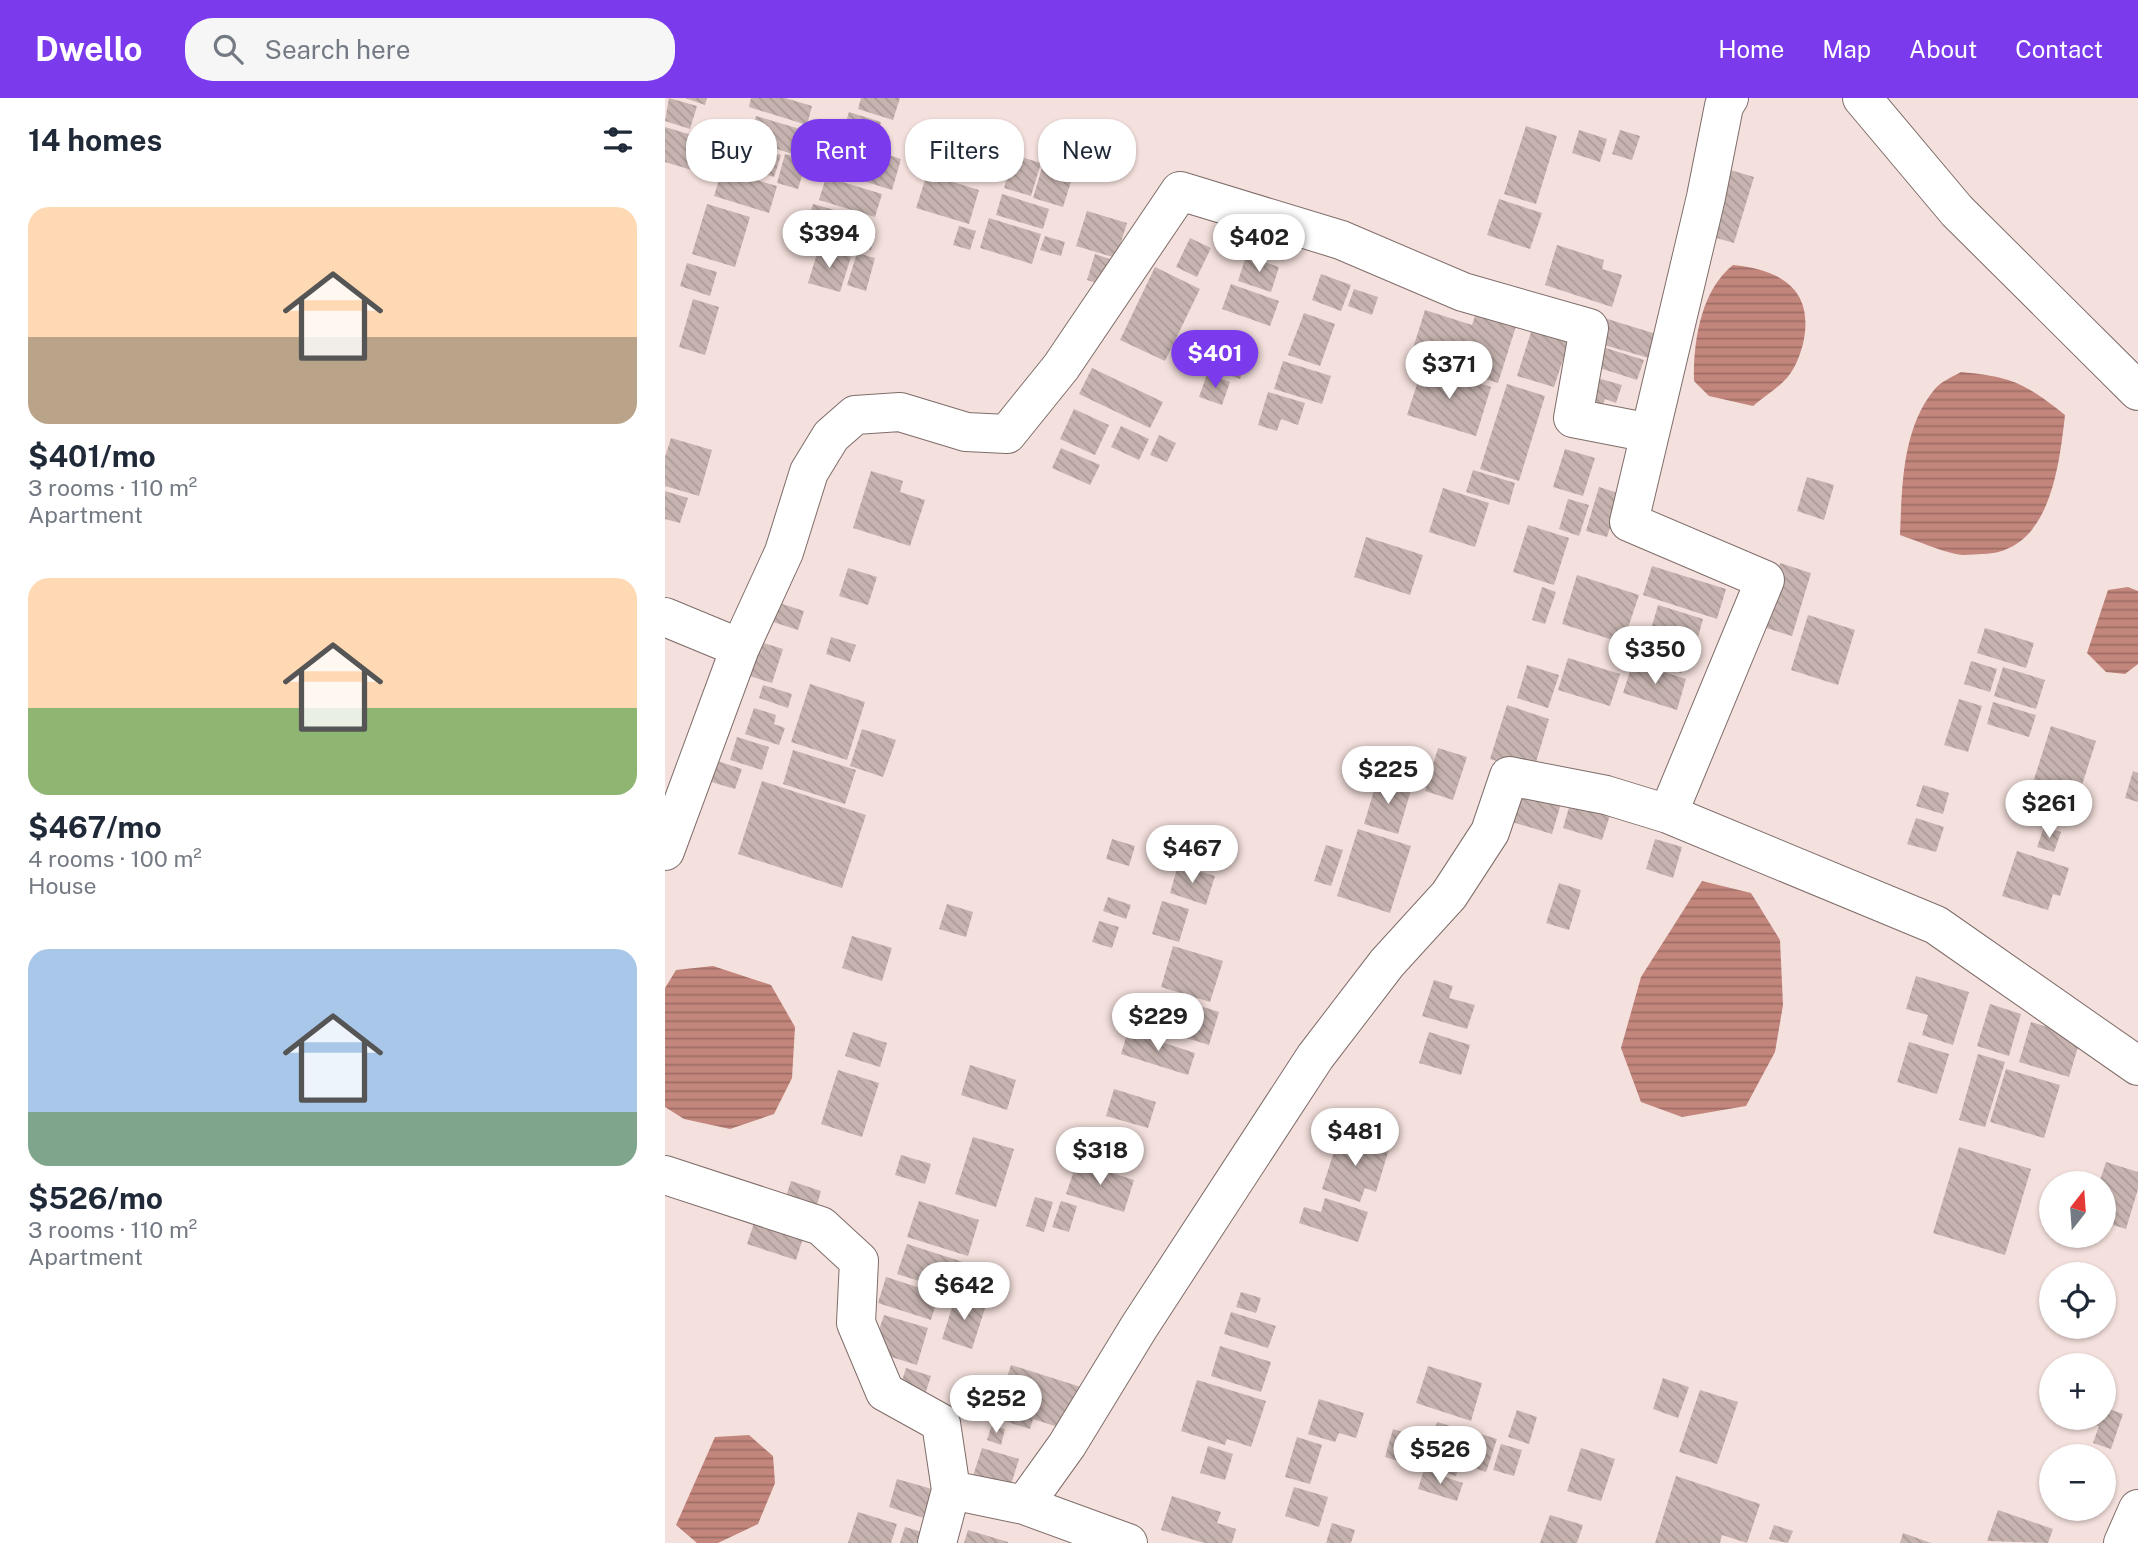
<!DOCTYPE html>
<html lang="en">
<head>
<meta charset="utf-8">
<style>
  :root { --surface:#fff; --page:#f6f6f7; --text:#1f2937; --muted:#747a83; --accent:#7c3aed }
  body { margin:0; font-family:"Public Sans",sans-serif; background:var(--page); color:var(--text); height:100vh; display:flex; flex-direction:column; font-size:26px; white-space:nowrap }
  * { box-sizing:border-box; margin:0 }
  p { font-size:23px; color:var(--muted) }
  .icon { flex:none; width:38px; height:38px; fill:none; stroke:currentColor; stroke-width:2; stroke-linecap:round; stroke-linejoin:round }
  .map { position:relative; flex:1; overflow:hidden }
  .panel { display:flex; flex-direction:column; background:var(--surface); width:665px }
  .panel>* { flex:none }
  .banner { position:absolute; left:21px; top:21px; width:665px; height:63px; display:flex; gap:14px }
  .needle { width:46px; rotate:17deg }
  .buttons { position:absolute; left:1374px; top:1073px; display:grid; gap:14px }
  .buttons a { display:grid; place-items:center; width:77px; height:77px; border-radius:50%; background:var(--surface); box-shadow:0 2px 5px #0004; font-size:35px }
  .price { position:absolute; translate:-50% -60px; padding:0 16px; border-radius:24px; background:#fff; color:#222; font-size:23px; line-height:46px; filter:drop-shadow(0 2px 4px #0008) }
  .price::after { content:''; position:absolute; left:50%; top:42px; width:21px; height:16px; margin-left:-10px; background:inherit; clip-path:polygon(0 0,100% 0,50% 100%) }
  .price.on { background:var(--accent); color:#fff }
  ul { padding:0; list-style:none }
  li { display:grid; align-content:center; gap:14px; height:371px; padding:0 28px }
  li span { display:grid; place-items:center; height:217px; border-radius:21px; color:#555 }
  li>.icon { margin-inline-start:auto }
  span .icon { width:126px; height:126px; fill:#fffc; stroke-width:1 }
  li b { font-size:30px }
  h2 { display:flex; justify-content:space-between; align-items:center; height:84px; padding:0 28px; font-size:30px }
  .tag { padding:0 24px; border-radius:28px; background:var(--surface); box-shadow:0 2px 5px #0004; font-size:24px; line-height:63px }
  .tag.on { background:var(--accent); color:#fff }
  header { display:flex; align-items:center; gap:42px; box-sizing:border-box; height:98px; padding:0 35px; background:var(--accent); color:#fff }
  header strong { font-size:33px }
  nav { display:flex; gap:38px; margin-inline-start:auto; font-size:24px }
  .search { width:490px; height:63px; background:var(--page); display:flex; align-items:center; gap:18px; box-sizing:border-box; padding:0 24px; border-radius:28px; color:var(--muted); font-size:26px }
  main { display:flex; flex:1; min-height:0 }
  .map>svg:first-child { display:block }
  .water { fill:url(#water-rules) }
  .building { fill:url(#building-back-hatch) }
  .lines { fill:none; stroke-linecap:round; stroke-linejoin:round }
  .minor-casing { stroke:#7f6d6a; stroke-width:40 }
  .minor { stroke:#fff; stroke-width:38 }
</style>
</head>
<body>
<header>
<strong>Dwello</strong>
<div class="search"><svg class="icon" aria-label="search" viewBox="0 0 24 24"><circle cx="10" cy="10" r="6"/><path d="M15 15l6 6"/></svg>Search here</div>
<nav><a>Home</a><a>Map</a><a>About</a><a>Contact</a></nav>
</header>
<main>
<section class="panel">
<h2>14 homes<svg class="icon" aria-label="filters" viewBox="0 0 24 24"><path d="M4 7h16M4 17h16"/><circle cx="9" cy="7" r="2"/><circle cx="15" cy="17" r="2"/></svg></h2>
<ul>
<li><span style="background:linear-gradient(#ffd9b3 60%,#b9a48a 0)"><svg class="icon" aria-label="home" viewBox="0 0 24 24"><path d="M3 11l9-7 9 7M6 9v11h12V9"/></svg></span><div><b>$401/mo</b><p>3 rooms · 110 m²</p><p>Apartment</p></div></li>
<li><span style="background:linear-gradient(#ffd9b3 60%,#8fb573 0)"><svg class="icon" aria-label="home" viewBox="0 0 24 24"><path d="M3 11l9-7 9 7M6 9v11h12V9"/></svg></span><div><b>$467/mo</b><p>4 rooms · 100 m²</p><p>House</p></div></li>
<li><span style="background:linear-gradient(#a9c7e8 75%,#7fa58c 0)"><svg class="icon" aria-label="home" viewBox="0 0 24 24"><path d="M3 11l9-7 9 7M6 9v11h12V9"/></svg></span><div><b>$526/mo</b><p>3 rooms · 110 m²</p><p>Apartment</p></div></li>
</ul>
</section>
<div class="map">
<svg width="1473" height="1445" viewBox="0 0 1473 1445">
  <defs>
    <pattern id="water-rules" width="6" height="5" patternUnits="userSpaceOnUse" patternTransform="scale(1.75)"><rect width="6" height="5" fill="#c3867c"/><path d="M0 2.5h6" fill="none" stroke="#9e6d65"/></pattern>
    <pattern id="building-back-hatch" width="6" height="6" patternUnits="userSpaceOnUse" patternTransform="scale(1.75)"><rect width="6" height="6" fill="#c7b4b0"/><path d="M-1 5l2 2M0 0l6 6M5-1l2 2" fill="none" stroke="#ab9a97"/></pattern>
  </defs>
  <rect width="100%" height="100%" fill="#f4e0dc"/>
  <path class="water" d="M1068,167C1117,172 1150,192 1138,246C1134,260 1129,274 1118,284C1109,293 1097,300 1088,308L1044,298L1029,283C1028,244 1036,192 1068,167Z
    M1296,274C1348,279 1359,285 1400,317C1394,369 1385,454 1318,456C1309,456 1299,458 1291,456C1272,452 1253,443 1235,437C1237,389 1237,331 1269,292C1275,284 1287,279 1296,274Z
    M1463,489L1473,493V566L1460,576L1441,574L1422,555L1443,492Z
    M1037,783L1086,795L1115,842L1118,907L1110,954L1081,1008L1017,1019L976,1004L956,950L976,879Z
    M48,868L106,887L130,929L127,980L109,1016L65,1031L19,1021L0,1009V890L11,872Z
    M84,1337L108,1358L110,1385L93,1426L53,1445H32L11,1427L50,1339Z"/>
  <path class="building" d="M4,0L32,8L25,31L0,23Z
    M20,0H42L40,7Z
    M86,0H120L147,8L142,27L84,9Z
    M196,0H235L228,22L193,11Z
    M184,14L216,24L208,52L236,61L227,92L166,73Z
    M91,18L145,34L137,59L84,42Z
    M861,28L892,38L871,106L839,96Z
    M0,29L40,41L30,73L0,64Z
    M914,32L942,41L935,64L907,55Z
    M955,32L975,38L967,62L947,56Z
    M287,39L326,51L316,84L277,72Z
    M84,47L116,57L109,79L77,69Z
    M120,56L142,62L133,91L112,85Z
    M381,56L412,65L398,109L368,100Z
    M349,57L376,65L366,98L339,90Z
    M1062,71L1089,79L1069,145L1041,137Z
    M57,72L112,88L104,115L49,98Z
    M262,76L314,92L304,126L251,110Z
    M161,79L217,96L210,119L154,102Z
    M337,96L384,111L378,131L331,117Z
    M834,101L877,115L865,151L822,137Z
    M42,106L85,119L70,169L27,156Z
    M148,106L180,115L169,149L138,139Z
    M422,113L462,125L451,160L411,148Z
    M324,120L376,136L367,166L315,150Z
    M581,126L626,141L618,163L574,147Z
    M189,128L211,135L206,152L184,145Z
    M294,128L311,133L305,152L288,147Z
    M380,138L400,144L396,158L375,152Z
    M525,140L546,150L532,179L511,169Z
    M892,147L939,162L937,171L957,177L947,209L880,187Z
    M154,149L186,159L175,194L143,185Z
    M192,155L210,160L201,193L182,187Z
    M430,156L451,163L443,189L422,182Z
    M581,158L614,169L606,194L573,183Z
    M22,165L52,174L45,198L15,188Z
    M490,169L535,191L500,263L455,242Z
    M656,176L686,187L676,213L647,202Z
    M566,186L614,203L605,228L557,211Z
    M689,191L713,199L707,217L683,208Z
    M28,201L54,209L40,257L14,249Z
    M813,209L853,222L833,285L746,257L760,212L807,227Z
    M639,215L670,226L655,268L623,257Z
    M936,219L1001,239L994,263L929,244Z
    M867,231L904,243L889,289L852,278Z
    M558,238L587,248L575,281L547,271Z
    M928,246L979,262L972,282L922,266Z
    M618,263L666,278L657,306L609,291Z
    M758,268L826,289L811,338L742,317Z
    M427,270L498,304L485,330L414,296Z
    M542,276L565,284L557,307L534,299Z
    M929,279L957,287L951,305L940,301L935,316L918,311Z
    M842,286L880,298L854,383L815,371Z
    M603,294L640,305L633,327L616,321L612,333L593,327Z
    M409,311L444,327L430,357L395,341Z
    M456,328L484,341L474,362L446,349Z
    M494,337L511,345L502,364L485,357Z
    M6,340L47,352L34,398L0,388V359Z
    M396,350L435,367L425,387L387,370Z
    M900,351L930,360L918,398L888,389Z
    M808,372L850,385L844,407L801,394Z
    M206,373L238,383L235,394L260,402L245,448L188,430Z
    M1142,379L1169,387L1159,422L1132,413Z
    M934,389L956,396L942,439L921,433Z
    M778,390L824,405L810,449L764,434Z
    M0,393L23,400L15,425L0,421Z
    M903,401L924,407L914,438L894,431Z
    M863,427L904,440L889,487L848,474Z
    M701,439L758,457L745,497L689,479Z
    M1115,465L1146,475L1127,538L1095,528Z
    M987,468L1061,491L1052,521L978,497Z
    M183,470L212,479L203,507L174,498Z
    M912,477L974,497L958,545L897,526Z
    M877,489L891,494L880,526L867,522Z
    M105,502L139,513L133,532L99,521Z
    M993,507L1038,521L1032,543L987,528Z
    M1143,517L1190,532L1173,587L1126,572Z
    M1320,530L1369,545L1361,570L1312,555Z
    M982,533L1025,546L1016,575L973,562Z
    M166,539L191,547L185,564L161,556Z
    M89,542L118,551L107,585L78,576Z
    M903,560L955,576L945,608L893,592Z
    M1306,563L1332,571L1325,594L1299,586Z
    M968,564L1021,581L1012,612L958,595Z
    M862,567L894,577L883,610L852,600Z
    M1338,569L1380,582L1371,611L1329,598Z
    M145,586L200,604L182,662L126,644Z
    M98,587L127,596L123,610L94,600Z
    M1294,601L1317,608L1303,654L1279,647Z
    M1328,604L1371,617L1364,639L1322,626Z
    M842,607L884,621L868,674L825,661Z
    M89,610L111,617L109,626L120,630L114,647L80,636Z
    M1386,628L1431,643L1406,722L1386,716L1383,727L1357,719Z
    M197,631L231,642L218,679L185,668Z
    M72,639L104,649L97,672L65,662Z
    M773,650L802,659L788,702L760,693Z
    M128,652L191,672L180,706L118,686Z
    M49,662L77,671L70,691L43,683Z
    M1468,673L1473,675V704L1460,700Z
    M713,679L747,689L733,736L699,726Z
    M97,683L201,717L177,790L73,756Z
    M856,686L898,699L887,736L844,723Z
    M1258,687L1284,695L1278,716L1251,708Z
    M907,699L947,711L937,742L898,730Z
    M1251,720L1279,729L1271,754L1242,746Z
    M1379,729L1396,734L1389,754L1372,749Z
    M693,731L746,748L725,815L672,798Z
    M447,741L470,748L464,768L441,761Z
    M990,741L1017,749L1008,780L981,771Z
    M661,747L678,752L666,788L649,783Z
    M1352,753L1404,770L1395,798L1388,796L1383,812L1337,798Z
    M513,767L550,778L541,807L505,795Z
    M894,785L916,792L904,832L881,825Z
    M443,799L466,807L461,821L438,813Z
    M497,803L524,811L514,844L487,836Z
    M282,806L308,814L301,839L274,831Z
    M434,823L454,829L447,850L427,844Z
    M187,838L227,850L217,883L177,870Z
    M508,848L558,863L545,904L496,889Z
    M1251,878L1304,894L1288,947L1257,937L1263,917L1241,911Z
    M769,882L788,888L784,900L810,907L802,931L757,918Z
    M497,896L554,914L544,947L486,929Z
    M1325,906L1356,916L1344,958L1312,948Z
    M1366,924L1416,939L1404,979L1354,964Z
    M463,933L530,955L523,977L456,956Z
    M188,934L222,945L215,969L180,958Z
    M764,934L805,947L796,977L754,965Z
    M1244,944L1284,956L1272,996L1232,984Z
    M1313,956L1340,964L1320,1029L1294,1022Z
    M305,967L351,982L342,1012L296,997Z
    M1341,971L1395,987L1379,1040L1325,1024Z
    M173,972L214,985L197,1039L156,1026Z
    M449,991L491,1004L483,1030L441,1018Z
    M675,1035L724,1051L711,1094L700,1090L695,1104L657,1091Z
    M308,1039L349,1051L331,1109L290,1096Z
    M1294,1049L1366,1071L1340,1157L1268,1135Z
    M236,1057L266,1066L260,1086L230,1077Z
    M412,1064L469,1082L459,1114L401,1096Z
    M1441,1064L1473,1074V1091L1461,1131L1438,1124V1085H1434Z
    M126,1083L156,1093L150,1114L119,1105Z
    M370,1099L388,1104L379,1134L361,1128Z
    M660,1100L703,1114L693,1144L634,1125L639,1109L656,1114Z
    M254,1103L314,1122L303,1158L242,1139Z
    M396,1103L412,1108L404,1134L387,1129Z
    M92,1116L141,1131L131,1162L82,1146Z
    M242,1146L298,1164L289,1194L232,1176Z
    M221,1179L274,1196L266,1222L213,1205Z
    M576,1194L596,1200L591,1215L571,1209Z
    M291,1197L321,1207L307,1251L277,1241Z
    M566,1214L611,1228L603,1250L559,1236Z
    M219,1217L263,1230L252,1267L207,1253Z
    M555,1248L606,1264L596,1294L546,1278Z
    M346,1267L416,1289L402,1332L368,1321L365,1331L329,1320Z
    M763,1268L817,1285L806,1323L751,1305Z
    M241,1270L266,1278L257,1306L232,1298Z
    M998,1280L1024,1289L1013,1320L988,1311Z
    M532,1282L601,1303L586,1349L562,1341L560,1347L516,1333Z
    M1035,1292L1073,1304L1052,1366L1014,1354Z
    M654,1301L699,1315L691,1340L674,1335L670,1344L643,1336Z
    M1438,1309L1458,1316L1446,1351L1428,1345L1434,1328L1408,1320H1438Z
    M852,1312L872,1319L864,1346L843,1339Z
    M772,1324L805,1334L791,1378L758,1368Z
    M327,1327L340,1331L336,1347L322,1342Z
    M728,1331L761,1342L753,1369L720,1359Z
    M812,1335L832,1341L821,1374L801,1367Z
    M632,1339L657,1347L645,1386L620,1379Z
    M836,1346L857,1352L849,1378L828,1372Z
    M543,1348L568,1356L560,1382L535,1375Z
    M317,1350L354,1361L344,1393L307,1381Z
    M916,1350L950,1361L936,1403L902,1393Z
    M759,1372L798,1385L792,1403L753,1391Z
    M1011,1378L1095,1406L1082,1445L1057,1437L1055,1445H990Z
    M232,1381L274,1393L265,1422L224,1409Z
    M629,1389L663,1399L654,1429L620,1418Z
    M507,1398L556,1414L552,1425L571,1431L567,1445H539L496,1432Z
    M1333,1412L1388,1431L1383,1445L1322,1443Z
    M193,1414L232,1426L226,1445H183Z
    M885,1417L918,1427L912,1445H875Z
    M667,1425L690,1432L686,1445H661Z
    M1109,1427L1128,1433L1123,1445L1104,1441Z
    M240,1429L267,1437L264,1445H235Z
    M303,1432L343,1444V1445H299Z
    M1238,1435L1266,1445H1235Z"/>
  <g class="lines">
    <defs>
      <path id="minor" d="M1064,0L1059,8L1041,99L964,424L1100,482L1003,716L1271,827L1473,968
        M1197,0L1292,113L1473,293
        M0,519L75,550
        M0,753L75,550L119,454L144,374L166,338L190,317L235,314L301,334L342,336L396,269L515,93L676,142L798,194L924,230L908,320L985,335
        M0,1077L156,1128L194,1163L191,1225L220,1294L276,1325L286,1392
        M359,1407L402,1347L474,1229L650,959L722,865L784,797L825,734L844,678L941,697L1003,716
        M272,1445L286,1392L359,1407L463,1445
        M1458,1445L1473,1411"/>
    </defs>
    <use href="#minor" class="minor-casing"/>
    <use href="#minor" class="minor"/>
  </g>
</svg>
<div class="buttons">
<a><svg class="needle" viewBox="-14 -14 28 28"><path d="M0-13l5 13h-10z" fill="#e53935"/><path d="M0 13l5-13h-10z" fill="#747a83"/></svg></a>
<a><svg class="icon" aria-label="locate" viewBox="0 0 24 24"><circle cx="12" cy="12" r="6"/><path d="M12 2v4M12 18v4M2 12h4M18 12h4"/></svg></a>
<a>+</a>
<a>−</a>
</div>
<b class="price" style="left:164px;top:172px">$394</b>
<b class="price" style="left:594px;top:176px">$402</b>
<b class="price on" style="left:550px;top:292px">$401</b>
<b class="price" style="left:784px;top:303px">$371</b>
<b class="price" style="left:990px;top:588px">$350</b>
<b class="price" style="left:723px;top:708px">$225</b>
<b class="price" style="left:1384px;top:742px">$261</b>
<b class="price" style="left:527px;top:787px">$467</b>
<b class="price" style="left:493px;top:955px">$229</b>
<b class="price" style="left:690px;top:1070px">$481</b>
<b class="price" style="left:435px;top:1089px">$318</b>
<b class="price" style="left:299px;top:1224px">$642</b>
<b class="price" style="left:331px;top:1337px">$252</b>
<b class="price" style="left:775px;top:1388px">$526</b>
<div class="banner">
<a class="tag">Buy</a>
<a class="tag on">Rent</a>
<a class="tag">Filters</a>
<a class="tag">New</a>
</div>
</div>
</main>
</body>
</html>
